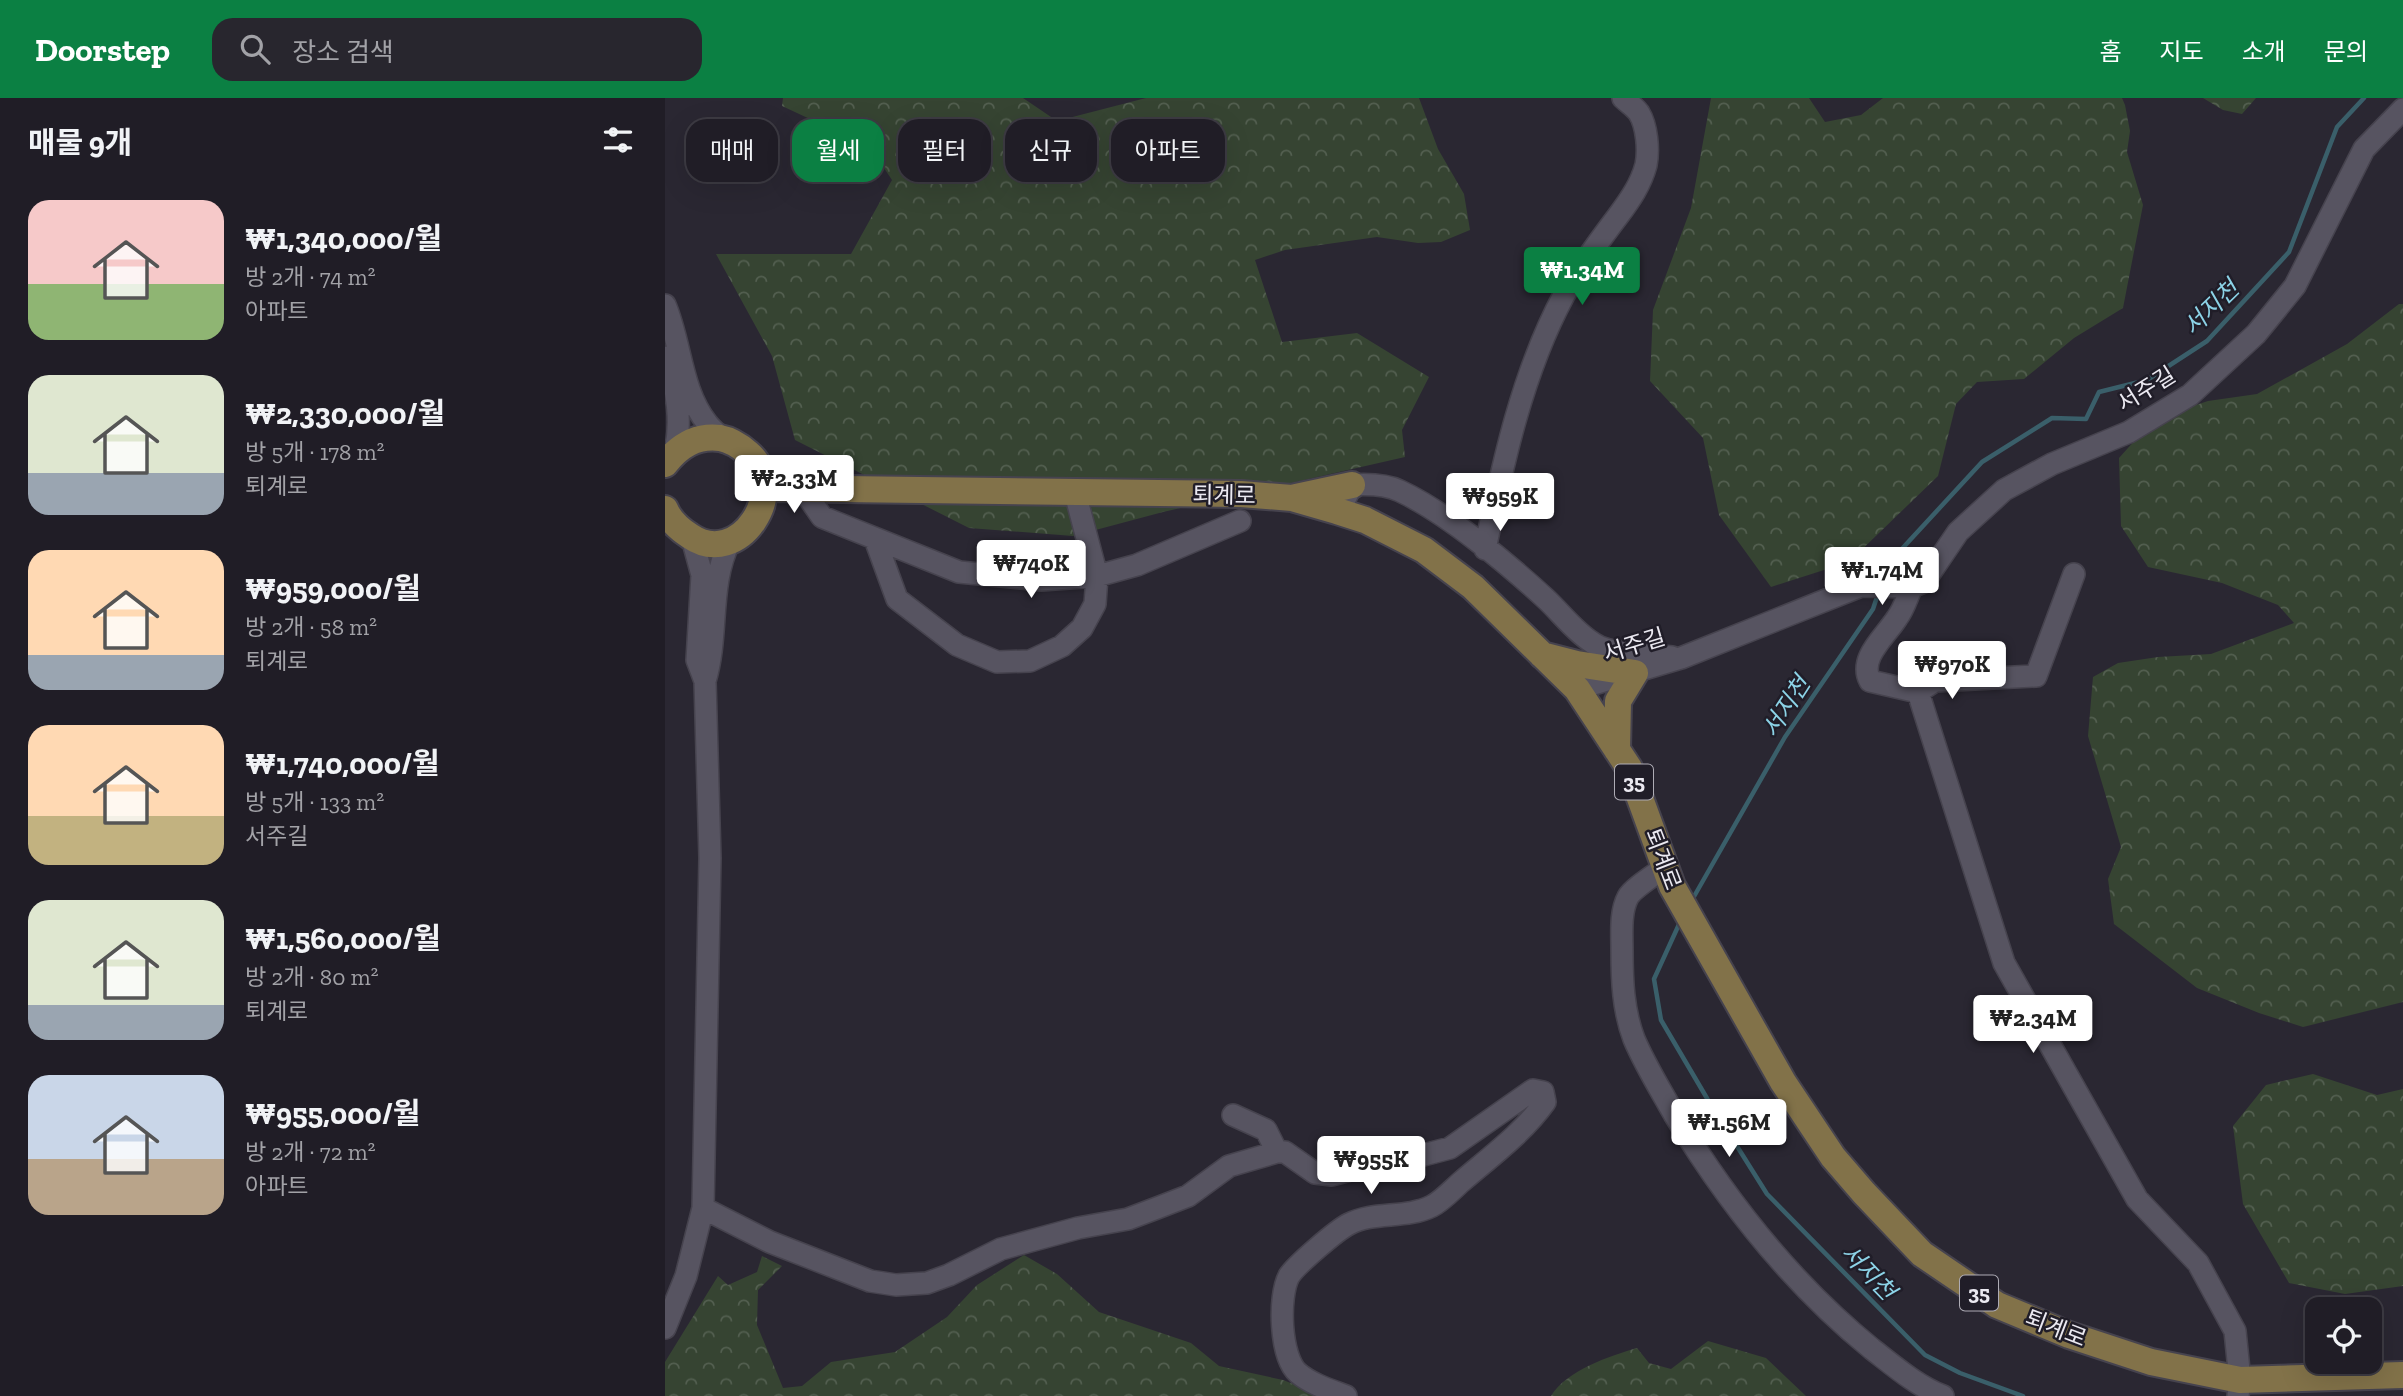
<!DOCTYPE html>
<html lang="ko">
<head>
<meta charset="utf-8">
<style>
  :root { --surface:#201d26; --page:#28262e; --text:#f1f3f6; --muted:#a2a2a7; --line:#3d3b43; --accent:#0b8043 }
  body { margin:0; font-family:"Zilla Slab","Noto Sans KR",serif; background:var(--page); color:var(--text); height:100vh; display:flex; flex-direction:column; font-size:26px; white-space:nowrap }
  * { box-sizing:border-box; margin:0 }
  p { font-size:23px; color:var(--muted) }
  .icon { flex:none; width:38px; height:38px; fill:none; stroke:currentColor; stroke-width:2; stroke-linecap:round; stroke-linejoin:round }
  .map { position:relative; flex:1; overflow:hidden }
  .side { display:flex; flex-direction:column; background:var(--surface); width:665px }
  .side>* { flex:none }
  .hud { position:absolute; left:21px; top:21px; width:665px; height:63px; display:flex; gap:14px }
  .tools { position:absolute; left:1640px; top:1199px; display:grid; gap:14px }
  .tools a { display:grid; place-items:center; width:77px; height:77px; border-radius:14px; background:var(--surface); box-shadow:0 7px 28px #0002,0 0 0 2px var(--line); font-size:35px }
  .price { position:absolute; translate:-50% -60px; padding:0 16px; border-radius:7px; background:#fff; color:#222; font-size:23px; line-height:46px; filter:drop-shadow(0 2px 4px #0008) }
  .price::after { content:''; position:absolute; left:50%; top:42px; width:21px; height:16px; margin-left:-10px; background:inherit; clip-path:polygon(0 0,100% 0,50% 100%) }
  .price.active { background:var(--accent); color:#fff }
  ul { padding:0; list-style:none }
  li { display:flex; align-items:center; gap:21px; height:175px; padding:0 28px }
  li span { display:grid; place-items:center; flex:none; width:196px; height:140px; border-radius:21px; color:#555 }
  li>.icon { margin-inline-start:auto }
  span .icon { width:84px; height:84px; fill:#fffc; stroke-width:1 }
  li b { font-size:30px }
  h2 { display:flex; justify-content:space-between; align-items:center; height:84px; padding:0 28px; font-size:30px }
  .pill { padding:0 24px; border-radius:21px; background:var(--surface); box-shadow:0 7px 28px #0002,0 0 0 2px var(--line); font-size:24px; line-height:63px }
  .pill.active { background:var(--accent); color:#fff }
  header { display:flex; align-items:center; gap:42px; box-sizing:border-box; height:98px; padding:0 35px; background:var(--accent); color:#fff }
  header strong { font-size:33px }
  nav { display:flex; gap:38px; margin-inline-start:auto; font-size:24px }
  .search { width:490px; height:63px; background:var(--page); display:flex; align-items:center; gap:18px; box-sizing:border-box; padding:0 24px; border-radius:21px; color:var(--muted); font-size:26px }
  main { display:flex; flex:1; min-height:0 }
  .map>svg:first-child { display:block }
  .forest { fill:url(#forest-crowns) }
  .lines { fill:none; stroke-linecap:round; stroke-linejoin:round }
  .stream { stroke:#3a5f6a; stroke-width:4.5 }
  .minor-casing { stroke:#46434e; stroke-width:24 }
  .major-casing { stroke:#46434e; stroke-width:30 }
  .minor { stroke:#575461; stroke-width:21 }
  .major { stroke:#827249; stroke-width:26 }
  .labels { text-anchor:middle; stroke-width:5; stroke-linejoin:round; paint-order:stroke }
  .shield { fill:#201d28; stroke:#aeacb5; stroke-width:2 }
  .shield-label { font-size:21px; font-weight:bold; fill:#ebe9f1 }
  .street-label { font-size:23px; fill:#ebe9f1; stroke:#201d28 }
  .water-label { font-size:24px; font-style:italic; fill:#8cd3e7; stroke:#201d28 }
</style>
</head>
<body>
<header>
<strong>Doorstep</strong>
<div class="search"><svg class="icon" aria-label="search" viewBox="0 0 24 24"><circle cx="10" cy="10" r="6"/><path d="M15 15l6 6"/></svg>장소 검색</div>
<nav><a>홈</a><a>지도</a><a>소개</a><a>문의</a></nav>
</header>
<main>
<section class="side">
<h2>매물 9개<svg class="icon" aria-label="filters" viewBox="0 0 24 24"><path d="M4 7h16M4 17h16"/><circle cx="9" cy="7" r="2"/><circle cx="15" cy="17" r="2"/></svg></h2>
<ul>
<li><span style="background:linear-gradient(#f6c9c9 60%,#8fb573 0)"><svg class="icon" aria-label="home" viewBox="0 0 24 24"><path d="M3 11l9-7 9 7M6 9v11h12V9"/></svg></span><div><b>₩1,340,000/월</b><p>방 2개 · 74 m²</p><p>아파트</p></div></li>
<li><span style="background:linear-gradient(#dfe7d0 70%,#9aa5b1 0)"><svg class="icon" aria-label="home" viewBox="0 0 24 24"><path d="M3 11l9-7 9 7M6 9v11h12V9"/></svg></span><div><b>₩2,330,000/월</b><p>방 5개 · 178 m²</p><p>퇴계로</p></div></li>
<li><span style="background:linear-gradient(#ffd9b3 75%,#9aa5b1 0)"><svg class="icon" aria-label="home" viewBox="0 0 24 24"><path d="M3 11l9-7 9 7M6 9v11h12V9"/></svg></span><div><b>₩959,000/월</b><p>방 2개 · 58 m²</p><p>퇴계로</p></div></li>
<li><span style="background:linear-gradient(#ffd9b3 65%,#c2b280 0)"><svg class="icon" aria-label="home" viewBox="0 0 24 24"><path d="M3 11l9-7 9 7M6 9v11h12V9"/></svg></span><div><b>₩1,740,000/월</b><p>방 5개 · 133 m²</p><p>서주길</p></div></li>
<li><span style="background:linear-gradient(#dfe7d0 75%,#9aa5b1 0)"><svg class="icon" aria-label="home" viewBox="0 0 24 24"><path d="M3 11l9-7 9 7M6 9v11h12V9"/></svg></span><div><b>₩1,560,000/월</b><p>방 2개 · 80 m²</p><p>퇴계로</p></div></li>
<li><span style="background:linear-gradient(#c9d6e8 60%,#b9a48a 0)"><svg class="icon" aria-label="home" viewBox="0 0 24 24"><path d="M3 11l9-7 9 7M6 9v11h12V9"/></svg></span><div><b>₩955,000/월</b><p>방 2개 · 72 m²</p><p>아파트</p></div></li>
</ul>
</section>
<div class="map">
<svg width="1738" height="1298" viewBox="0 0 1738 1298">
  <defs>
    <pattern id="forest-crowns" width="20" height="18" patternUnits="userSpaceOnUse" patternTransform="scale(1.75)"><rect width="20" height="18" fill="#364432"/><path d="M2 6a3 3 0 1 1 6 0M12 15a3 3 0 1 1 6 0" fill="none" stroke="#535f50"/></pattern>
  </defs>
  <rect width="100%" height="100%" fill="#2a2732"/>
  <path class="forest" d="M118,0H358L392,23L481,0H754L773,51L799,96L805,132L776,144L753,145L712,139L620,152L590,162L617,244L692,235L764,279L737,332L740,359L498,414L408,438L304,430L130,342L107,258L51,156H186L227,82L205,49L117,8Z
    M1046,0H1144L1160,24L1196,17L1218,0H1457L1460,7L1465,33L1462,54L1478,107L1458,210L1409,240L1359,281L1312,284L1291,306L1273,378L1184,464L1106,489L1054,417L1038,340L985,283L988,212L1026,110Z
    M1538,0H1591L1577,16L1558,12Z
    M1734,206H1738V904L1638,929L1594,915L1532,890L1449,826L1443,781L1456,749L1423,638L1428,579L1453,565L1493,559L1546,556L1629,525L1613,507L1557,485L1483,469L1456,428L1454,360L1489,321L1543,303L1592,296L1682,246Z
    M1648,976L1712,997L1738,991V1188L1680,1196L1624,1185L1578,1106L1568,1028L1601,987Z
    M359,1157L392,1176L434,1214L526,1245L554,1268L618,1282L659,1298H0V1264L53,1178L63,1187L92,1174L97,1158L117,1168L93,1192L92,1227L118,1290L137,1288L166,1264L230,1254L282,1219L312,1187Z
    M1043,1243L1101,1260L1141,1298H886C902,1272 945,1258 972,1250L984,1265L1006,1271Z"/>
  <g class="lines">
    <path class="stream" d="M1217,481L1222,467L1317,364L1387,320L1421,321L1434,294L1482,282L1542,243L1624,154L1672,29L1699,0
      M1027,802L1120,639L1208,511L1214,493
      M1016,822L989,881L996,922L1043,1002L1102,1096L1260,1257L1295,1275L1358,1298"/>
    <defs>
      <path id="minor" d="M0,207C16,244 16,293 42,325C46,331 53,336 58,341
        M3,259C10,291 18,320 10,353
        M137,390L157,419L294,474L376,482L432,478L472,467L575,423
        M680,401L687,387C703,386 720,386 735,393C782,415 843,466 881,501C897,516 910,534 928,545C945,557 986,557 1007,559
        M27,440L37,477L32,562L40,583C54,537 43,487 65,443
        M210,441L232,501L292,547L332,564L365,563L397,548L417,530L430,506L432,478L410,395
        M820,451C838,365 857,275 899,197C914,170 934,143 953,118C965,102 976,86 981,67C984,52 982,28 974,15C970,9 963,5 958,0
        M1247,489L1259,484L1293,434L1339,392L1387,366L1464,334L1525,297L1591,236L1630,188L1699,51L1738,11
        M912,591L1016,560L1196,488L1247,489C1242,499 1239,511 1232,520C1220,539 1193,560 1205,583L1253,594L1270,583L1371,578L1409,476
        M1253,594L1339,865L1472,1101L1533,1165L1570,1233L1575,1282L1573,1298
        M1000,769C991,776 968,790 963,799C955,814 957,835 957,852C957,882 958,912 969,941C980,967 995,991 1009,1016C1062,1104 1127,1186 1207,1251C1229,1268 1252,1288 1278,1298
        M568,1017L601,1032L612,1054H620L650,1075L667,1077L682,1073L705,1062L751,1059L785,1050L868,992L878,994L880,1004C858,1035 825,1059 796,1084C787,1092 777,1103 767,1108C741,1121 709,1113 684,1126C672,1132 631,1167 624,1178C613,1199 615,1259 633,1275C646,1286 665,1292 681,1298
        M38,1110L105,1144L205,1183L231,1187L262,1185L284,1177L336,1151L413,1130L463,1121L492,1110L523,1098L564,1068L612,1054
        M0,1230L21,1178L38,1110L45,760L40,583"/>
      <path id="major" d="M0,366C14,348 31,337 55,340C66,342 75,348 83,355C126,392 74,472 25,438C14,431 5,423 0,411
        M99,390L576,396L627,400L672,413L700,422L759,452L808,489L912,591L964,670L1007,788L1118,984L1168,1059L1199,1095L1257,1156L1332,1207L1404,1237L1486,1264L1575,1282L1738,1277
        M631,399L687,387
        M877,557L912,566L970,575L953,603L952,652"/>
    </defs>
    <use href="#minor" class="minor-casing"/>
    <use href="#major" class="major-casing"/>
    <use href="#minor" class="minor"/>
    <use href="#major" class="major"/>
  </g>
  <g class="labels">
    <g class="shield">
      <rect x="950" y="666.5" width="38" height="35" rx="5"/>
      <rect x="1295" y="1177.5" width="38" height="35" rx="5"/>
    </g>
    <g class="shield-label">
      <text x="969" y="691">35</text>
      <text x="1314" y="1202">35</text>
    </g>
    <g class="street-label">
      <text transform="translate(1481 291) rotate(-32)" y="8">서주길</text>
      <text transform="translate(559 397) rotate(1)" y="8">퇴계로</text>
      <text transform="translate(969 547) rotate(-17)" y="8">서주길</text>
      <text transform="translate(998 761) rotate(69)" y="8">퇴계로</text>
      <text transform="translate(1391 1230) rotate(21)" y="8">퇴계로</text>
    </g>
    <g class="water-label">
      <text transform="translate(1546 210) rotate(-44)" y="8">서지천</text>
      <text transform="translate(1121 609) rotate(-57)" y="8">서지천</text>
      <text transform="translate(1203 1174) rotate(46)" y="8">서지천</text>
    </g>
  </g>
</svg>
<div class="tools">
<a><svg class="icon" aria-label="locate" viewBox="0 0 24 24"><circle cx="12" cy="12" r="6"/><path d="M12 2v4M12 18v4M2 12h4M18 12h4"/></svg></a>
</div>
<b class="price active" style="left:917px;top:209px">₩1.34M</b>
<b class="price" style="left:129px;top:417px">₩2.33M</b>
<b class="price" style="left:835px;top:435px">₩959K</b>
<b class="price" style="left:366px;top:502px">₩740K</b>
<b class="price" style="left:1217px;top:509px">₩1.74M</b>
<b class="price" style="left:1287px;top:603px">₩970K</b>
<b class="price" style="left:1368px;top:957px">₩2.34M</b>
<b class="price" style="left:1064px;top:1061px">₩1.56M</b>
<b class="price" style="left:706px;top:1098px">₩955K</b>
<div class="hud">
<a class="pill">매매</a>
<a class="pill active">월세</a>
<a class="pill">필터</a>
<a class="pill">신규</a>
<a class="pill">아파트</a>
</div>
</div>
</main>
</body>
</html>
